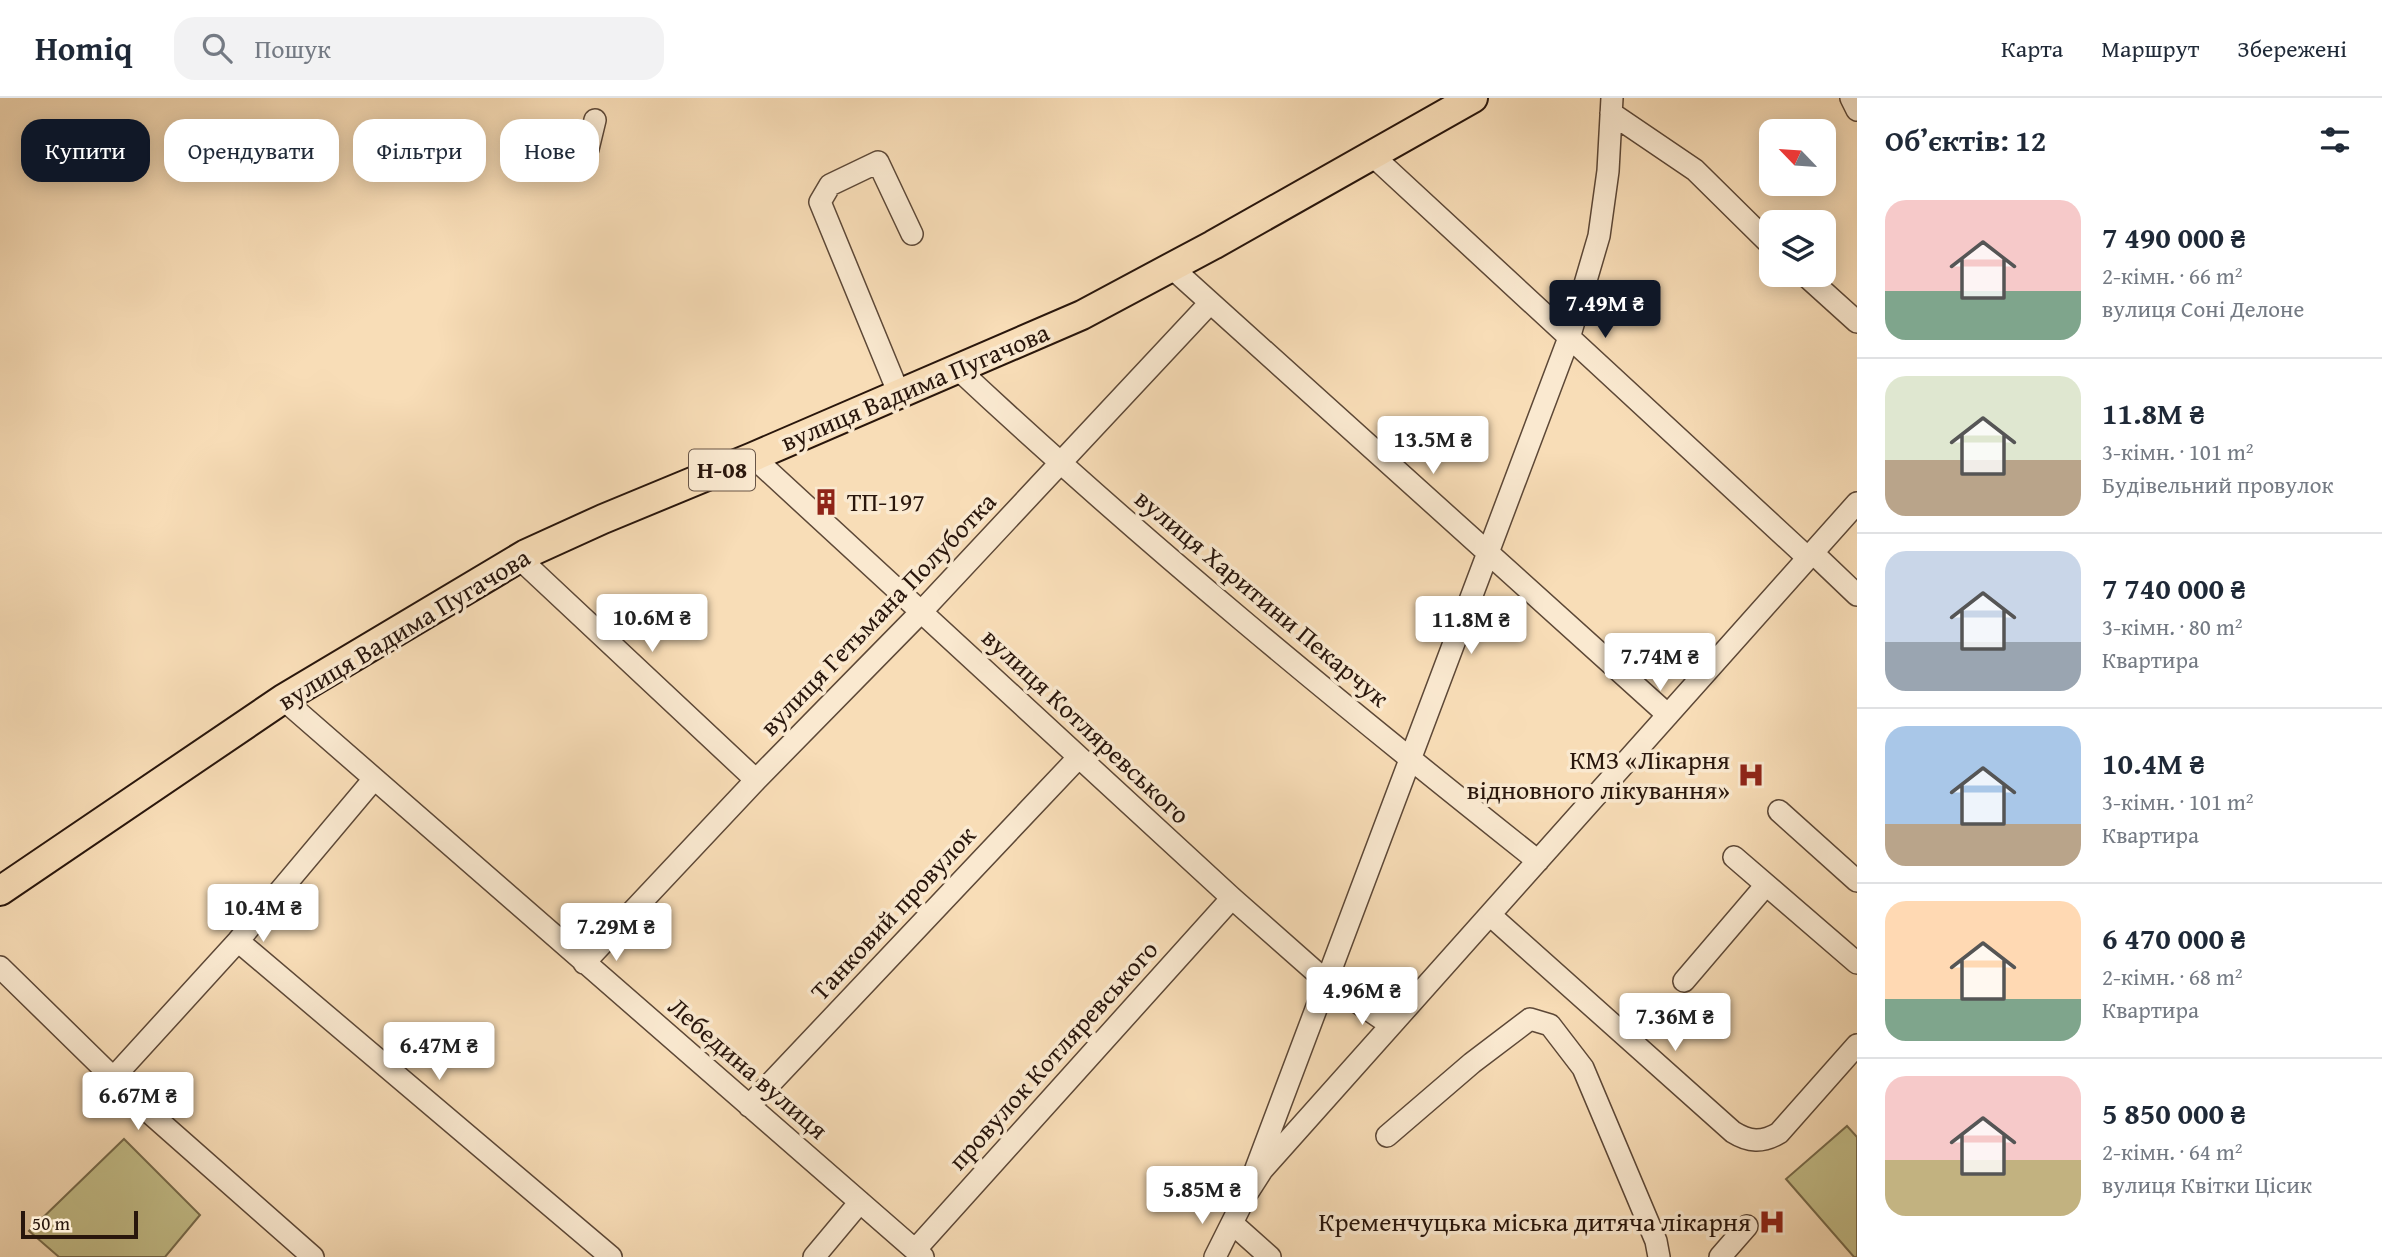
<!DOCTYPE html>
<html lang="uk">
<head>
<meta charset="utf-8">
<style>
  :root { --surface:#fff; --page:#f2f2f3; --text:#1f2937; --muted:#747a83; --line:#e0e1e3; --accent:#111827 }
  body { margin:0; font-family:"Gentium Book Plus",serif; background:var(--page); color:var(--text); height:100vh; display:flex; flex-direction:column; font-size:26px; white-space:nowrap }
  * { box-sizing:border-box; margin:0 }
  p { font-size:23px; color:var(--muted) }
  .icon { flex:none; width:38px; height:38px; fill:none; stroke:currentColor; stroke-width:2; stroke-linecap:round; stroke-linejoin:round }
  .map { position:relative; flex:1; overflow:hidden }
  .panel { display:flex; flex-direction:column; background:var(--surface); width:525px }
  .panel>* { flex:none }
  .hud { position:absolute; left:21px; top:21px; width:665px; height:63px; display:flex; gap:14px }
  .needle { width:46px; rotate:295deg }
  .tools { position:absolute; left:1759px; top:21px; display:grid; gap:14px }
  .tools a { display:grid; place-items:center; width:77px; height:77px; border-radius:14px; background:var(--surface); box-shadow:0 4px 18px #0003; font-size:35px }
  .scale { position:absolute; left:21px; bottom:18px; width:117px; box-sizing:border-box; padding-left:7px; border:4px solid #29160c; border-top:0; font-size:19px; line-height:24px; white-space:nowrap; color:#29160c; -webkit-text-stroke:5px #fae9d0; paint-order:stroke }
  .price { position:absolute; translate:-50% -60px; padding:0 16px; border-radius:7px; background:#fff; color:#222; font-size:23px; line-height:46px; filter:drop-shadow(0 2px 4px #0008) }
  .price::after { content:''; position:absolute; left:50%; top:42px; width:21px; height:16px; margin-left:-10px; background:inherit; clip-path:polygon(0 0,100% 0,50% 100%) }
  .price.on { background:var(--accent); color:#fff }
  ul { padding:0; list-style:none }
  li { display:flex; align-items:center; gap:21px; height:175px; padding:0 28px }
  li+li { border-top:2px solid var(--line) }
  li span { display:grid; place-items:center; flex:none; width:196px; height:140px; border-radius:21px; color:#555 }
  li>.icon { margin-inline-start:auto }
  span .icon { width:84px; height:84px; fill:#fffc; stroke-width:1 }
  li b { font-size:30px }
  h2 { display:flex; justify-content:space-between; align-items:center; height:84px; padding:0 28px; font-size:30px }
  .pill { padding:0 24px; border-radius:21px; background:var(--surface); box-shadow:0 4px 18px #0003; font-size:24px; line-height:63px }
  .pill.on { background:var(--accent); color:#fff }
  header { display:flex; align-items:center; gap:42px; box-sizing:border-box; height:98px; padding:0 35px; background:var(--surface); border-bottom:2px solid var(--line) }
  header strong { font-size:33px }
  nav { display:flex; gap:38px; margin-inline-start:auto; font-size:24px }
  .search { width:490px; height:63px; background:var(--page); display:flex; align-items:center; gap:18px; box-sizing:border-box; padding:0 24px; border-radius:21px; color:var(--muted); font-size:26px }
  main { display:flex; flex:1; min-height:0 }
  .map>svg:first-child { display:block }
  .green { fill:#c4bf8a; stroke:#766a4b; stroke-width:2 }
  .lines { fill:none; stroke-linecap:round; stroke-linejoin:round }
  .minor-casing { stroke:#5d4837; stroke-width:24 }
  .major-casing { stroke:#29160c; stroke-width:32 }
  .minor { stroke:#fae9d0; stroke-width:21 }
  .major { stroke:#f8ddb7; stroke-width:28 }
  .labels { text-anchor:middle; stroke-width:7; stroke-linejoin:round; paint-order:stroke }
  .shield { fill:#fae9d0; stroke:#685547; stroke-width:2 }
  .shield-label { font-size:24px; font-weight:bold; fill:#29160c }
  .street-label { font-size:26px; fill:#29160c; stroke:#fae9d0 }
  .poi-label { font-size:26px; fill:#29160c; stroke:#fae9d0; text-anchor:end }
</style>
</head>
<body>
<header>
<strong>Homiq</strong>
<div class="search"><svg class="icon" aria-label="search" viewBox="0 0 24 24"><circle cx="10" cy="10" r="6"/><path d="M15 15l6 6"/></svg>Пошук</div>
<nav><a>Карта</a><a>Маршрут</a><a>Збережені</a></nav>
</header>
<main>
<div class="map">
<svg width="1857" height="1159" viewBox="0 0 1857 1159">
  <rect width="100%" height="100%" fill="#f8ddb7"/>
  <filter id="stains"><feTurbulence type="fractalNoise" baseFrequency=".00286" numOctaves="4"/><feColorMatrix values="0 0 0 0 .2 0 0 0 0 .09 0 0 0 0 .02 0 0 0 .5 -.17"/></filter>
  <radialGradient id="worn" r=".72"><stop offset=".6" stop-color="#630" stop-opacity="0"/><stop offset="1" stop-color="#630" stop-opacity=".3"/></radialGradient>
  <path class="green" d="M1847,1028L1857,1039V1159H1854L1786,1081Z
    M124,1041L200,1117L165,1159H59L29,1133Z"/>
  <g class="lines">
    <defs>
      <path id="minor" d="M1851,0L1857,12
        M1611,15L1695,72L1771,147
        M588,51L595,22
        M1372,57L1808,460
        M1171,169L1668,617
        M1805,177L1857,224
        M958,271C1143,444 1339,605 1538,763
        M899,296L820,104L830,87L878,64L912,136
        M753,359L1232,800L1326,883L1391,927
        M1813,455L1857,497
        M519,460L756,682
        M283,601L923,1159
        M1779,713L1857,783
        M1734,759L1857,865
        M1490,817L1733,1034C1749,1044 1762,1045 1779,1035L1857,947
        M238,843L611,1159
        M584,865L756,682L921,514L1210,205
        M0,869L143,1009L313,1159
        M1684,883L1766,787
        M114,979L238,843L374,681
        M749,1008L1078,660
        M1387,1038L1472,965L1530,921L1550,927L1583,970L1656,1143L1659,1159
        M1246,1097L1570,237L1599,138L1608,73L1612,0
        M1233,1126L1270,1159
        M915,1152L1232,800
        M814,1159L860,1104
        M1215,1159L1246,1097L1262,1072L1857,405
        M1720,1159L1747,1128"/>
      <path id="major" d="M0,793L283,601L526,456L603,421L753,359L1082,217L1213,147L1473,0"/>
    </defs>
    <use href="#minor" class="minor-casing"/>
    <use href="#major" class="major-casing"/>
    <use href="#minor" class="minor"/>
    <use href="#major" class="major"/>
  </g>
  <defs>
    <symbol id="building-bare" viewBox="-9 -9 18 18"><path d="M-4-6H4V6H1V3H-1V6H-4ZM-2.5-4.3h1.7v1.8h-1.7ZM.8-4.3h1.7v1.8H.8ZM-2.5-1h1.7V.8h-1.7ZM.8-1h1.7V.8H.8Z" fill="#8f2418" stroke="#fae9d0" stroke-width="2.5" paint-order="stroke"/></symbol>
    <symbol id="hospital-bare" viewBox="-9 -9 18 18"><path d="M-5-5h3v3.5h4V-5h3V5h-3V1.5h-4V5h-3Z" fill="#8f2418" stroke="#fae9d0" stroke-width="2.5" paint-order="stroke"/></symbol>
  </defs>
  <g fill-rule="evenodd">
    <use href="#building-bare" x="807" y="385" width="38" height="38"/>
    <use href="#hospital-bare" x="1732" y="658" width="38" height="38"/>
    <use href="#hospital-bare" x="1753" y="1105" width="38" height="38"/>
  </g>
  <g class="labels">
    <rect class="shield" x="689" y="351.5" width="66" height="41" rx="5"/>
    <g class="shield-label">
      <text x="722" y="380">Н-08</text>
    </g>
    <g class="street-label">
      <text transform="translate(915 289) rotate(-23)" y="9">вулиця Вадима Пугачова</text>
      <text transform="translate(1262 500) rotate(40)" y="9">вулиця Харитини Пекарчук</text>
      <text transform="translate(878 516) rotate(-46)" y="9">вулиця Гетьмана Полуботка</text>
      <text transform="translate(404 531) rotate(-31)" y="9">вулиця Вадима Пугачова</text>
      <text transform="translate(1086 628) rotate(43)" y="9">вулиця Котляревського</text>
      <text transform="translate(893 815) rotate(-47)" y="9">Танковий провулок</text>
      <text transform="translate(1053 957) rotate(-48)" y="9">провулок Котляревського</text>
      <text transform="translate(748 970) rotate(41)" y="9">Лебедина вулиця</text>
    </g>
    <g class="poi-label">
      <text x="847" y="413" text-anchor="start">ТП-197</text>
      <text x="1730" y="671">КМЗ «Лікарня<tspan x="1730" dy="30">відновного лікування»</tspan></text>
      <text x="1751" y="1133">Кременчуцька міська дитяча лікарня</text>
    </g>
  </g>
  <rect width="100%" height="100%" filter="url(#stains)"/>
  <rect width="100%" height="100%" fill="url(#worn)"/>
</svg>
<div class="tools">
<a><svg class="needle" viewBox="-14 -14 28 28"><path d="M0-13l5 13h-10z" fill="#e53935"/><path d="M0 13l5-13h-10z" fill="#747a83"/></svg></a>
<a><svg class="icon" aria-label="layers" viewBox="0 0 24 24"><path d="M12 4l9 5-9 5-9-5zM3 14l9 5 9-5"/></svg></a>
</div>
<div class="scale">50 m</div>
<b class="price on" style="left:1605px;top:242px">7.49M ₴</b>
<b class="price" style="left:1433px;top:378px">13.5M ₴</b>
<b class="price" style="left:652px;top:556px">10.6M ₴</b>
<b class="price" style="left:1471px;top:558px">11.8M ₴</b>
<b class="price" style="left:1660px;top:595px">7.74M ₴</b>
<b class="price" style="left:263px;top:846px">10.4M ₴</b>
<b class="price" style="left:616px;top:865px">7.29M ₴</b>
<b class="price" style="left:1362px;top:929px">4.96M ₴</b>
<b class="price" style="left:1675px;top:955px">7.36M ₴</b>
<b class="price" style="left:439px;top:984px">6.47M ₴</b>
<b class="price" style="left:138px;top:1034px">6.67M ₴</b>
<b class="price" style="left:1202px;top:1128px">5.85M ₴</b>
<div class="hud">
<a class="pill on">Купити</a>
<a class="pill">Орендувати</a>
<a class="pill">Фільтри</a>
<a class="pill">Нове</a>
</div>
</div>
<section class="panel">
<h2>Об’єктів: 12<svg class="icon" aria-label="filters" viewBox="0 0 24 24"><path d="M4 7h16M4 17h16"/><circle cx="9" cy="7" r="2"/><circle cx="15" cy="17" r="2"/></svg></h2>
<ul>
<li><span style="background:linear-gradient(#f6c9c9 65%,#7fa58c 0)"><svg class="icon" aria-label="home" viewBox="0 0 24 24"><path d="M3 11l9-7 9 7M6 9v11h12V9"/></svg></span><div><b>7 490 000 ₴</b><p>2-кімн. · 66 m²</p><p>вулиця Соні Делоне</p></div></li>
<li><span style="background:linear-gradient(#dfe7d0 60%,#b9a48a 0)"><svg class="icon" aria-label="home" viewBox="0 0 24 24"><path d="M3 11l9-7 9 7M6 9v11h12V9"/></svg></span><div><b>11.8M ₴</b><p>3-кімн. · 101 m²</p><p>Будівельний провулок</p></div></li>
<li><span style="background:linear-gradient(#c9d6e8 65%,#9aa5b1 0)"><svg class="icon" aria-label="home" viewBox="0 0 24 24"><path d="M3 11l9-7 9 7M6 9v11h12V9"/></svg></span><div><b>7 740 000 ₴</b><p>3-кімн. · 80 m²</p><p>Квартира</p></div></li>
<li><span style="background:linear-gradient(#a9c7e8 70%,#b9a48a 0)"><svg class="icon" aria-label="home" viewBox="0 0 24 24"><path d="M3 11l9-7 9 7M6 9v11h12V9"/></svg></span><div><b>10.4M ₴</b><p>3-кімн. · 101 m²</p><p>Квартира</p></div></li>
<li><span style="background:linear-gradient(#ffd9b3 70%,#7fa58c 0)"><svg class="icon" aria-label="home" viewBox="0 0 24 24"><path d="M3 11l9-7 9 7M6 9v11h12V9"/></svg></span><div><b>6 470 000 ₴</b><p>2-кімн. · 68 m²</p><p>Квартира</p></div></li>
<li><span style="background:linear-gradient(#f6c9c9 60%,#c2b280 0)"><svg class="icon" aria-label="home" viewBox="0 0 24 24"><path d="M3 11l9-7 9 7M6 9v11h12V9"/></svg></span><div><b>5 850 000 ₴</b><p>2-кімн. · 64 m²</p><p>вулиця Квітки Цісик</p></div></li>
</ul>
</section>
</main>
</body>
</html>
